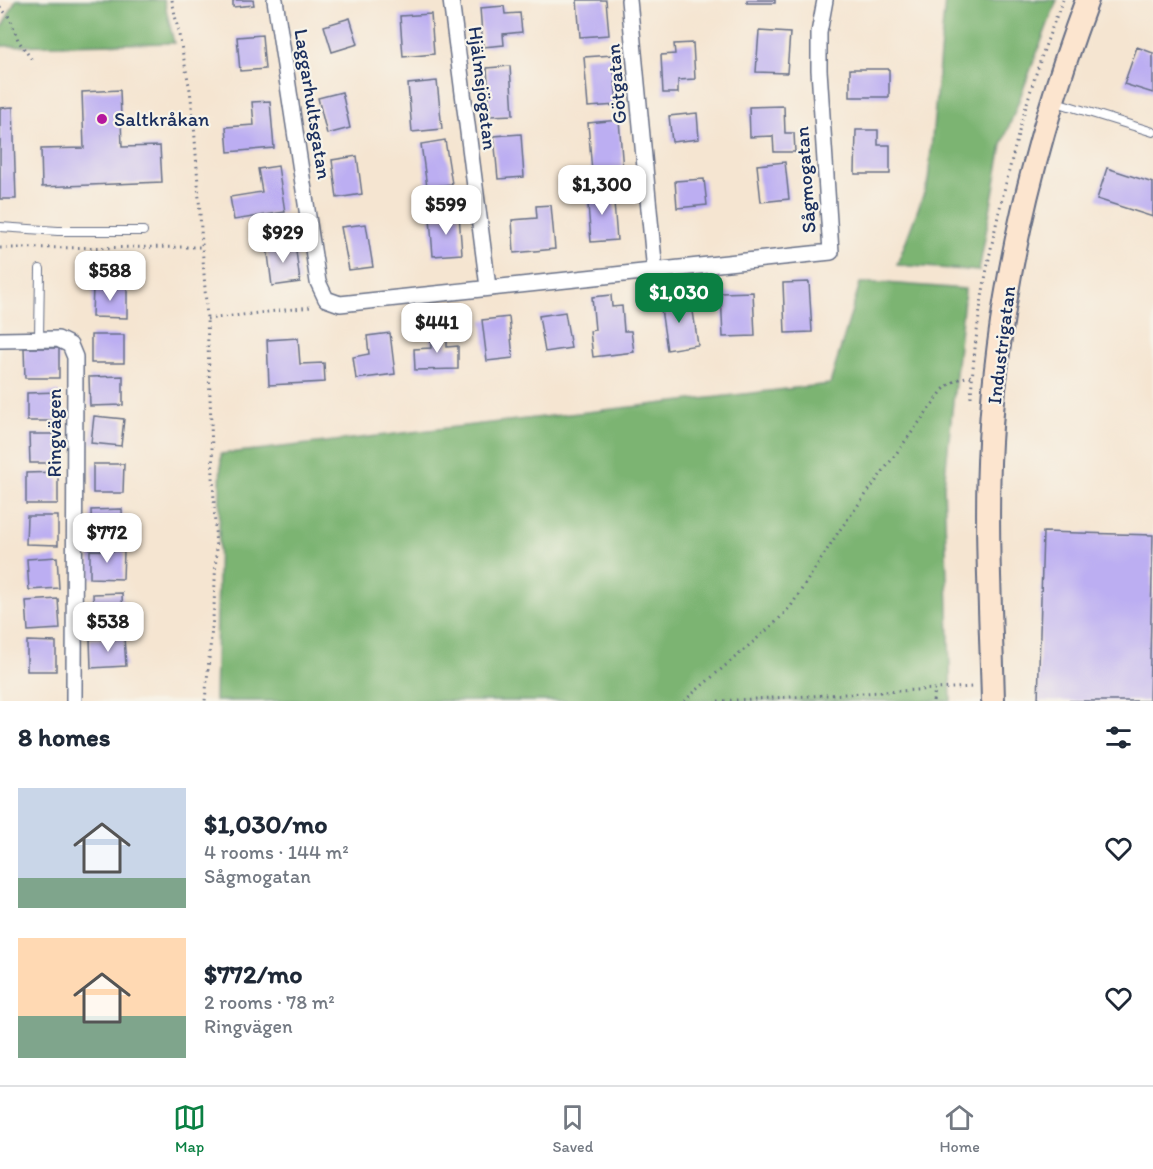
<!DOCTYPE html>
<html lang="en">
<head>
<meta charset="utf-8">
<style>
  :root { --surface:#fff; --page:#f2f2f3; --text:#1f2937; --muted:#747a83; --line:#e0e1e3; --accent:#0b8043 }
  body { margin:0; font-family:Itim,sans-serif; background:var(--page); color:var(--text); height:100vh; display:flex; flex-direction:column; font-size:22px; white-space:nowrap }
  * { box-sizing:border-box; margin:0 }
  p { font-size:20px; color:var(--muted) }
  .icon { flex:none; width:33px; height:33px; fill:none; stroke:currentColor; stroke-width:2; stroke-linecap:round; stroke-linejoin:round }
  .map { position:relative; height:701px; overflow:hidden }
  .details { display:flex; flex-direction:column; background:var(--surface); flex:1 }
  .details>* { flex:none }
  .price { position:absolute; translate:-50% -51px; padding:0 14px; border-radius:12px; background:#fff; color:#222; font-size:20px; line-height:39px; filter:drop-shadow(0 2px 3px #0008) }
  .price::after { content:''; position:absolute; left:50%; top:36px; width:18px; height:14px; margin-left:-9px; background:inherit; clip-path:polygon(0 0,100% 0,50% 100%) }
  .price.current { background:var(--accent); color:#fff }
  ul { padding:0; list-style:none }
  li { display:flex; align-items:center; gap:18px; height:150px; padding:0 18px }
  li span { display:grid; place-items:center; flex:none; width:168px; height:120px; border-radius:0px; color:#555 }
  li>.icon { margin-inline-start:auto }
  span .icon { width:72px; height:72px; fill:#fffc; stroke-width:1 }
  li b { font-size:26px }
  h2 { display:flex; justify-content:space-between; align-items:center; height:72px; padding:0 18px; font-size:26px }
  .tabs { display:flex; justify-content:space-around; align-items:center; height:84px; border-top:2px solid var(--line); background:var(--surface); font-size:16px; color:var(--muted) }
  .tabs a { display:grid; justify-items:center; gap:3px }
  .tabs .current { color:var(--accent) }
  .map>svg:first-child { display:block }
  .forest { fill:#7cb472; stroke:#4c7268; stroke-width:1.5 }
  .building { fill:#bcaef2 }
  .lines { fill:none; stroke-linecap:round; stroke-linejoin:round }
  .lane-casing { stroke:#676f86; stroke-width:10 }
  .street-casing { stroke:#676f86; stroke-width:18 }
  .secondary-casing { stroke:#676f86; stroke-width:26 }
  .path { stroke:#676f86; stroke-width:3; stroke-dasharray:1.5 4.5; stroke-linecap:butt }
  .lane { stroke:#fff; stroke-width:8 }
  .street { stroke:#fff; stroke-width:15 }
  .secondary { stroke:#fce5cf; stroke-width:22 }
  .poi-dot { fill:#b5179e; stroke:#f7f3e8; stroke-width:2 }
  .labels { text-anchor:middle; stroke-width:4.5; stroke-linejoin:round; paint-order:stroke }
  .street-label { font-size:20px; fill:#1b2f5e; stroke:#f7f3e8 }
  .poi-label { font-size:20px; fill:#1b2f5e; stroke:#f7f3e8; text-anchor:start }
</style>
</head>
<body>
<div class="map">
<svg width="1153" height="701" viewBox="0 0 1153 701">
  <rect width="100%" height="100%" fill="#f7f3e8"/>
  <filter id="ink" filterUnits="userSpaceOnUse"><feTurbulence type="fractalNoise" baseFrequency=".0167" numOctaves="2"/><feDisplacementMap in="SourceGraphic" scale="12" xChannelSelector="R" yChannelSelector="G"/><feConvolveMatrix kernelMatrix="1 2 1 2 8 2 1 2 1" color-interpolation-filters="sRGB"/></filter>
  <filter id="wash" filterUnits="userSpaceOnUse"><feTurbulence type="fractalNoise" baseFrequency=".008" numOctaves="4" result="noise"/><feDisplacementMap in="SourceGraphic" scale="24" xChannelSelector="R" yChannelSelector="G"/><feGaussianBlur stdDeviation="1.35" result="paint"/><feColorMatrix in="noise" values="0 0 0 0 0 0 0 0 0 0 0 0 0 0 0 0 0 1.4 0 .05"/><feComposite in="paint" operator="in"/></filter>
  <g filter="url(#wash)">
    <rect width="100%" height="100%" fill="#f5e5d1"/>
    <path class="forest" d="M16,0H164L174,43L0,46V31Z
      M945,0H1057L1002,145L979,271L897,265L928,182Z
      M860,283H886L965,289L944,486L951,701H215L221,454L830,384Z"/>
    <g id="blocks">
      <path class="building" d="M233,0H253L254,5L233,7Z
        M577,0H606L609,35L580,37Z
        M747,0H775V3H747Z
        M504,6L505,14L520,13L522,32L503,34L504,45L483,47L480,8Z
        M431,14L434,54L403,57L400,16Z
        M350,18L358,44L332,52L324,26Z
        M759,31L790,33L787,73L756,72Z
        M262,35L265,69L240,71L237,37Z
        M693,43L695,79L678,80V93H663L661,55L675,54L674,44Z
        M1137,47L1153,53V93L1124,84Z
        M613,55L617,105L588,107L584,57Z
        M510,66L513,115L490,116L487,68Z
        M850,69H889V97H850Z
        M437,81L442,129L412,132L408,84Z
        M120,90L122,147L160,146L162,182L42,187L41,149L84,148L82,92Z
        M342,92L350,128L327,134L318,98Z
        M270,101L274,148L228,152L226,127L254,125L252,102Z
        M784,106L785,133H794L795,152H774L773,136L750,137L749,107Z
        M13,107L16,199H0V108Z
        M697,113L699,139L672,142L669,116Z
        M619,120L623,170L592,172L588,123Z
        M856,130H878V145H890V174H855Z
        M521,134L524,177L498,179L494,136Z
        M445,140L452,184L427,187L421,144Z
        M357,156L362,194L337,198L332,160Z
        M785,162L789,199L761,202L757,165Z
        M278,166L285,212L234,220L230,197L262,192L258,169Z
        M1107,168L1153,183V217L1097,199Z
        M704,179L707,205L677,208L675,181Z
        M613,190L617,240L591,242L587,192Z
        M551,205L555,249L514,253L512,220L537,218L536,206Z
        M459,215L462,254L433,256L430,218Z
        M366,224L373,267L349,270L341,227Z
        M295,243L300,282L272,286L267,246Z
        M809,282L812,332L785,333L783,283Z
        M93,286H127V318L92,317Z
        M753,292L755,336L723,337L721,293Z
        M611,295L612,307L622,306L624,331H631L634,352L593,357L590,331L595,330L592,297Z
        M691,298L698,345L667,350L660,302Z
        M565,312L571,348L545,352L539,316Z
        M509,317L513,358L487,361L482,320Z
        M430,330H447V347L458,346V369L415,370L414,349L431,348Z
        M390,333L395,374L356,379L353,357L369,354L367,336Z
        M91,335H124V363H91Z
        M298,338L300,364L324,363L325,382L269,385L267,340Z
        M24,348H59V378H25Z
        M123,376V405L90,406L89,377Z
        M59,392V421H27V393Z
        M94,416L124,419L121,446L91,443Z
        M29,434H59V463H30Z
        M93,464H124L123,493H93Z
        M58,472V504H26V473Z
        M122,509L123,537H92L91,510Z
        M27,516H58V545L26,544Z
        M1043,532L1153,535L1149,701H1038Z
        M90,550L124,551L123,579L90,578Z
        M57,557L59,588L29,590L27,559Z
        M122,593L123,623L94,624L93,594Z
        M58,599L60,629L28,631L26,601Z
        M124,637L126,666L91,668L90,639Z
        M27,641L56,642V671H27Z"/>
    </g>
  </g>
  <g filter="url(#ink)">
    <use href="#blocks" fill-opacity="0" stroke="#676f86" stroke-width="1.5"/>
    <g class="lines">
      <defs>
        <path id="lane" d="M1056,102L1153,132
          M0,227L58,231H143
          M39,339L40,269"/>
        <path id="street" d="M275,0L318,282L326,299L340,304L831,252L819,70V33L825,0
          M451,0L488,287
          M629,0L655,272
          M0,340L58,339L70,345L75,357L74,701"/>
        <path id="secondary" d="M993,701C991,615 985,528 990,442C998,290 1034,142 1087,0"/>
      </defs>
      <use href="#lane" class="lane-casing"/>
      <use href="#street" class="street-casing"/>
      <use href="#secondary" class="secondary-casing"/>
      <path class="path" d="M172,0L190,90L194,124L207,319L216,553L214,607L205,701
        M0,7L10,18L18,40L32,60
        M0,248L201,247
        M207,319L311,307
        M971,397C975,321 990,245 1009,171C1023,113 1040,55 1063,0
        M684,701L774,624L791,606L839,531L943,390C952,381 959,378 972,376
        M718,701L972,687
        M933,701L935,690"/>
      <use href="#lane" class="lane"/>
      <use href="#street" class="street"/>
      <use href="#secondary" class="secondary"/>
    </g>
  </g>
  <circle class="poi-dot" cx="102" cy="119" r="6"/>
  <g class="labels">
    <g class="street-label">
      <text transform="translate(616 84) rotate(-95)" y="7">Götgatan</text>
      <text transform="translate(483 88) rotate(83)" y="7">Hjälmsjögatan</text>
      <text transform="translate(313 104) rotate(81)" y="7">Laggarhultsgatan</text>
      <text transform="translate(805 180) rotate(-94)" y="7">Sågmogatan</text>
      <text transform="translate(1001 345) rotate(-83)" y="7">Industrigatan</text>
      <text transform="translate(54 433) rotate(-90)" y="7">Ringvägen</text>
    </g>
    <g class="poi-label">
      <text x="114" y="126">Saltkråkan</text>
    </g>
  </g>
</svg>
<b class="price" style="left:602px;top:216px">$1,300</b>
<b class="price" style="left:446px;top:236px">$599</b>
<b class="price" style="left:283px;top:264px">$929</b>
<b class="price" style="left:110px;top:302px">$588</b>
<b class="price current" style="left:679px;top:324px">$1,030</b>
<b class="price" style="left:437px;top:354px">$441</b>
<b class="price" style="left:107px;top:564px">$772</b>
<b class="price" style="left:108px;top:653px">$538</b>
</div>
<section class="details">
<h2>8 homes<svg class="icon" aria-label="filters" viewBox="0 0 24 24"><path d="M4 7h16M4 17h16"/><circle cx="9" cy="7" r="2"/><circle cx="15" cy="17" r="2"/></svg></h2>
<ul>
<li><span style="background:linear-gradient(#c9d6e8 75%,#7fa58c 0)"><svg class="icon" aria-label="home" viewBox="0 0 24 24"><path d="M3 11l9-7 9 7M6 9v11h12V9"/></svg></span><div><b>$1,030/mo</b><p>4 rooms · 144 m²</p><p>Sågmogatan</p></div><svg class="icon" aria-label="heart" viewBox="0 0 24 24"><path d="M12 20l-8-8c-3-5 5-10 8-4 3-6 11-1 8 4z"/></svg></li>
<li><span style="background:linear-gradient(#ffd9b3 65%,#7fa58c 0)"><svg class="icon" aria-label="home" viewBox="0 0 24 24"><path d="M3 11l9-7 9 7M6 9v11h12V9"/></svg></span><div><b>$772/mo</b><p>2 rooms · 78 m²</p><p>Ringvägen</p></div><svg class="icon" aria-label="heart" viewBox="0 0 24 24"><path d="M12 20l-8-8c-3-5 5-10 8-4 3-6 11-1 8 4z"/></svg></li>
</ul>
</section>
<nav class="tabs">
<a class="current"><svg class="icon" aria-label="map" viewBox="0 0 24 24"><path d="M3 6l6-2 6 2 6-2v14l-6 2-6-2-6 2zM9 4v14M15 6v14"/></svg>Map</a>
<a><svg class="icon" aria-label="saved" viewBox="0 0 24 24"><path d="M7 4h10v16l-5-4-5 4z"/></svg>Saved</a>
<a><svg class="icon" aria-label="home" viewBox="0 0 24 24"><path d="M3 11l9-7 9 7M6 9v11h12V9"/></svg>Home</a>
</nav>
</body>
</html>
